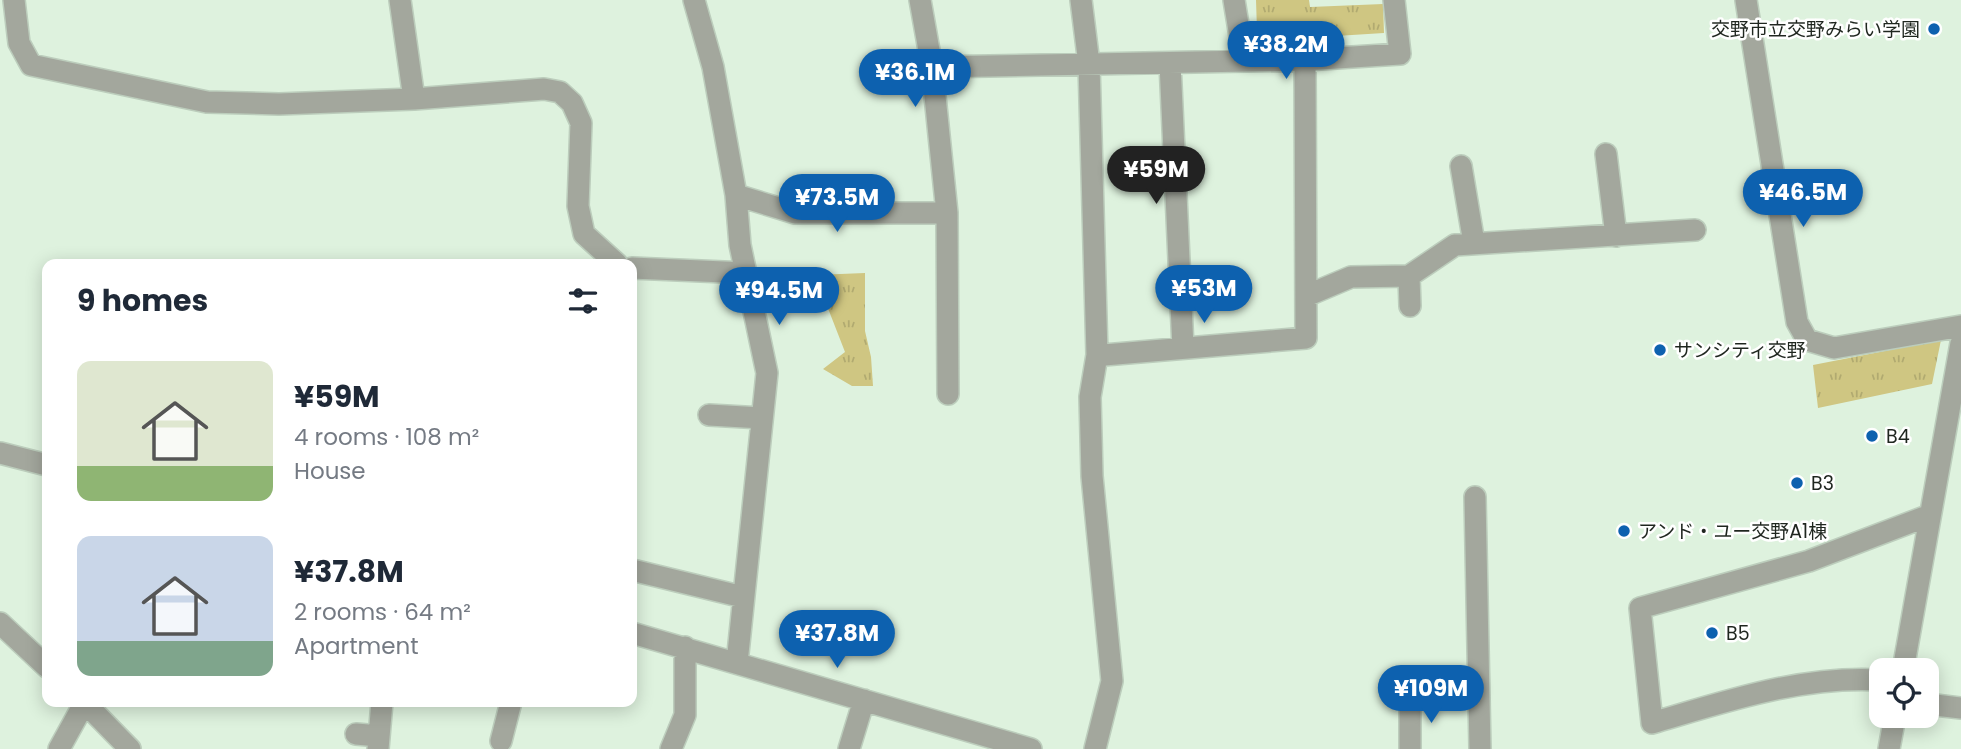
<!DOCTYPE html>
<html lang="en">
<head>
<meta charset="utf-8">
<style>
  :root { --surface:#fff; --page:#f2f2f3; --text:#1f2937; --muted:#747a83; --accent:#0d61af }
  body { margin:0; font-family:Poppins,"Noto Sans JP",sans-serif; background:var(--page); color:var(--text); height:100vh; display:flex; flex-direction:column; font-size:26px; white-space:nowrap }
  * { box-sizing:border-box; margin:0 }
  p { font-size:23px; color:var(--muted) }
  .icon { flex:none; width:38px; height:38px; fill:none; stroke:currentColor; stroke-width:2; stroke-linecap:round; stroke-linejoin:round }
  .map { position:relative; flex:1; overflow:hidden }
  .sheet { position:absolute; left:42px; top:259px; width:595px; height:448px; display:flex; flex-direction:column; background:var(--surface); border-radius:14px; box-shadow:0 4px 18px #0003 }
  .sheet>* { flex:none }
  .buttons { position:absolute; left:1869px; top:658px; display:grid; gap:14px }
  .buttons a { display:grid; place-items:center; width:70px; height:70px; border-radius:14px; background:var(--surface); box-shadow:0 4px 18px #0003; font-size:35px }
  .price { position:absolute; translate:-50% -60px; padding:0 16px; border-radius:24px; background:var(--accent); color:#fff; font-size:23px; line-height:46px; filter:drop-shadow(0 2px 4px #0008) }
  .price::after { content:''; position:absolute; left:50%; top:42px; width:21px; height:16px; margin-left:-10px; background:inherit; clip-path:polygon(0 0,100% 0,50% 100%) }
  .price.on { background:#222; color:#fff }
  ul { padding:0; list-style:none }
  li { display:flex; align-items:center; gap:21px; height:175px; padding:0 35px }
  li span { display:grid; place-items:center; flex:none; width:196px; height:140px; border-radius:14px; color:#555 }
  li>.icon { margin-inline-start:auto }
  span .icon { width:84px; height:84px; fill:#fffc; stroke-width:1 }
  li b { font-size:30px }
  h2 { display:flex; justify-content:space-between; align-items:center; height:84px; padding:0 35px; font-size:30px }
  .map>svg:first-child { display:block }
  .park { fill:url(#park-tufts) }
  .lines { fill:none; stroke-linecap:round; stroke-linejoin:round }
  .minor-casing { stroke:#bccdbc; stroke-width:24 }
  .minor { stroke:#a3a79d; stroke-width:21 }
  .poi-dot { fill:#0d61af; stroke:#fff; stroke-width:2.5 }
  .labels { text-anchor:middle; stroke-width:5; stroke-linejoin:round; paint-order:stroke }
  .poi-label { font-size:19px; fill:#1f261f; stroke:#fff; text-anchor:start }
</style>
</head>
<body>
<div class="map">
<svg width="1961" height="749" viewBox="0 0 1961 749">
  <defs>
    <pattern id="park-tufts" width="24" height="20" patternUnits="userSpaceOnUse" patternTransform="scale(1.75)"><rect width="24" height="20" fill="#cfc682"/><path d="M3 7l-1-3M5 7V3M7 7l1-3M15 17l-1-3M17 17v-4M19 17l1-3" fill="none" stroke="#b1aa70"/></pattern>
  </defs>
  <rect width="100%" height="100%" fill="#def2de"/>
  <path class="park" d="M1256,0H1309L1310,7L1383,4L1384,33L1272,40L1257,31Z
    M865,273V331L871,357L873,386H852L823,369L845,352L815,275Z
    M1941,340L1932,384L1818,408L1813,365Z"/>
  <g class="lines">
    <defs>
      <path id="minor" d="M14,0L19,43L31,65L207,102L279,104L414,99L544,89L560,92L572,103L581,123L578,206L584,234L617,264
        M400,0L414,99
        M694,0L713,67L736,195L740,245L767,373L737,663
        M920,0L932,67L947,213L948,394
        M1081,0L1089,64L1097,355L1090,397L1092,476L1112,681L1095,749
        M1234,0L1244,61
        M1746,0L1797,322L1807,340L1834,348L1961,326
        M1170,63L1183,348
        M932,67L1305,60L1400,54L1394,0
        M1606,154L1616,236
        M1461,166L1474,243
        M736,195L795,213H947
        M632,268L747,273
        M1409,276L1455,245L1695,230
        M1306,296L1351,277L1409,276L1410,306
        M1104,355L1306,338L1305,60
        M709,415L762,418
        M0,453L47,465
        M1475,497L1480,749
        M632,570L743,597
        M0,623L47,667
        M632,633L1031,749
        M1903,670L1961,343
        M1881,680C1803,675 1727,701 1652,723L1640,608L1809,561L1930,515
        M84,702L130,749
        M1927,704L1961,708
        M356,734L379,736
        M501,741L511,702
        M59,749L85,702
        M378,749L382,702
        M671,749L685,715V647
        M849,749L864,700
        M1410,749V701
        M1889,749L1895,716"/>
    </defs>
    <use href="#minor" class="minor-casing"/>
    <use href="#minor" class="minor"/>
  </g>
  <g class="poi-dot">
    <circle cx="1934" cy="29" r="7"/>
    <circle cx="1660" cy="350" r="7"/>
    <circle cx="1872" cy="436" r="7"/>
    <circle cx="1797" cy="483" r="7"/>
    <circle cx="1624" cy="531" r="7"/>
    <circle cx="1712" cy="633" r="7"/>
  </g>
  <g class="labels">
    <g class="poi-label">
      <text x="1920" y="36" text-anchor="end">交野市立交野みらい学園</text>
      <text x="1674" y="357">サンシティ交野</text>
      <text x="1886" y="443">B4</text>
      <text x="1811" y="490">B3</text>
      <text x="1638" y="538">アンド・ユー交野A1棟</text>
      <text x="1726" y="640">B5</text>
    </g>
  </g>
</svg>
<div class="buttons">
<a><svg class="icon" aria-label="locate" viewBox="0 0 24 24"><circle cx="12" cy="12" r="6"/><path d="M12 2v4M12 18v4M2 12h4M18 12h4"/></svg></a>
</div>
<b class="price" style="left:1286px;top:81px">¥38.2M</b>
<b class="price" style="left:915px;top:109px">¥36.1M</b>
<b class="price on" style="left:1156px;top:206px">¥59M</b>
<b class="price" style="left:1803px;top:229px">¥46.5M</b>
<b class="price" style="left:837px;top:234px">¥73.5M</b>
<b class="price" style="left:1204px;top:325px">¥53M</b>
<b class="price" style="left:779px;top:327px">¥94.5M</b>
<b class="price" style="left:837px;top:670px">¥37.8M</b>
<b class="price" style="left:1431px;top:725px">¥109M</b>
<section class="sheet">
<h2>9 homes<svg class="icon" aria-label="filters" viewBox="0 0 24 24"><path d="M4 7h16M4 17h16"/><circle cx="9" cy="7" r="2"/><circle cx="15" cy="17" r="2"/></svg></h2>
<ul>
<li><span style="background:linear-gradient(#dfe7d0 75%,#8fb573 0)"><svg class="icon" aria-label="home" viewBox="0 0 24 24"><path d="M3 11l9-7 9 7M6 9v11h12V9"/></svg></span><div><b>¥59M</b><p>4 rooms · 108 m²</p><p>House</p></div></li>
<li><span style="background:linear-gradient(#c9d6e8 75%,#7fa58c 0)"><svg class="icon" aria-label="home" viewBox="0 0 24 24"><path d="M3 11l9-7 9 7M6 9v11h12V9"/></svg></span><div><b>¥37.8M</b><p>2 rooms · 64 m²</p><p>Apartment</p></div></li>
</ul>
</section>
</div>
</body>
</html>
